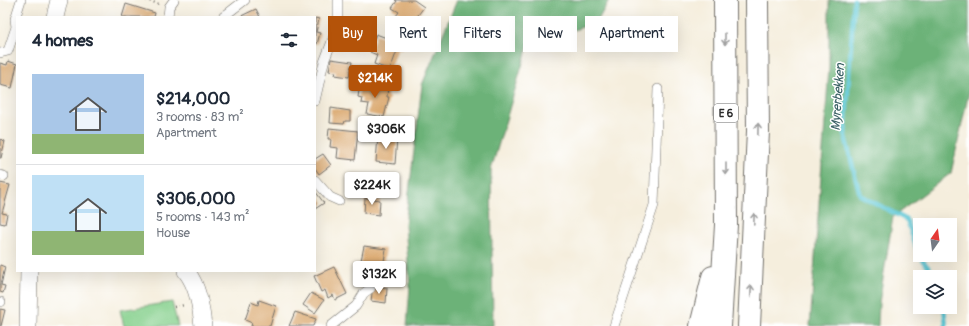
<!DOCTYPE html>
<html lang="en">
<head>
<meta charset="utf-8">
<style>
  :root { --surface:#fff; --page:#f2f2f3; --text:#1f2937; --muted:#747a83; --line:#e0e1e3; --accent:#b45309 }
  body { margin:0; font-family:Pangolin,sans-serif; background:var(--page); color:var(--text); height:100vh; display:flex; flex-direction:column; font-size:15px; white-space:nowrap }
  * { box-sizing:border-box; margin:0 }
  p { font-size:13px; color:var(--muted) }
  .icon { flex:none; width:22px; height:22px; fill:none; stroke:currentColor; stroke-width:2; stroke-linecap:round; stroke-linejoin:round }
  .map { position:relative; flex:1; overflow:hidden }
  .drawer { position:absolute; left:16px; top:16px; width:300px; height:256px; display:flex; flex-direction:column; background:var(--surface); border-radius:0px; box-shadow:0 4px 16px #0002 }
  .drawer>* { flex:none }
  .top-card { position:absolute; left:328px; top:16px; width:380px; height:36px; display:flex; gap:8px }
  .needle { width:26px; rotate:14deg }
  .buttons { position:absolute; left:913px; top:218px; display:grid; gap:8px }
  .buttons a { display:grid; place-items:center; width:44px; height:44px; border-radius:0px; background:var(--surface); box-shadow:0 4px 16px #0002; font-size:20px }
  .price { position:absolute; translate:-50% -34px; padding:0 9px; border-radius:4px; background:#fff; color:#222; font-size:13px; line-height:26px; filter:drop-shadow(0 1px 2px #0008) }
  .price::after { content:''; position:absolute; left:50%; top:24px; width:12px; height:9px; margin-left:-6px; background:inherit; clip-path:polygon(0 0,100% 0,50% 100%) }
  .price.current { background:var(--accent); color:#fff }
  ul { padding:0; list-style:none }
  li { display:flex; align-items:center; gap:12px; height:100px; padding:0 16px }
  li+li { border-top:1px solid var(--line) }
  li span { display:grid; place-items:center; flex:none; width:112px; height:80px; border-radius:0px; color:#555 }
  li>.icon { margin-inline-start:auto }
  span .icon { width:48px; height:48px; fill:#fffc; stroke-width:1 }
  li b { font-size:17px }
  h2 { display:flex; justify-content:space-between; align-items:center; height:48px; padding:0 16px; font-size:17px }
  .pill { padding:0 14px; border-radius:0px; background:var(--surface); box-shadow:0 4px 16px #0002; font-size:14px; line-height:36px }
  .pill.current { background:var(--accent); color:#fff }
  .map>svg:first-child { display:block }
  .green { fill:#86d08d; stroke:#587e5c }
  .forest { fill:#6cb278; stroke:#4c6e52 }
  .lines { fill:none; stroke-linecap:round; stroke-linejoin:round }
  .stream { stroke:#5cc7d5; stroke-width:4.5 }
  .building { fill:#dcac74 }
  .service-casing { stroke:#726f69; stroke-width:10 }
  .minor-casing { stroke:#726f69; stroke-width:18 }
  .motorway-casing { stroke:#726f69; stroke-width:24 }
  .path { stroke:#726f69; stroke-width:2.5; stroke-dasharray:1 3; stroke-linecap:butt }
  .service { stroke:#fff; stroke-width:9 }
  .minor { stroke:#fff; stroke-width:17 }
  .motorway { stroke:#fff; stroke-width:22 }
  .oneway { stroke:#a0a0a0 }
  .labels { text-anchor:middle; stroke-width:3; stroke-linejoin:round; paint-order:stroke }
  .shield { fill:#fff; stroke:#6b6b6b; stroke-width:1 }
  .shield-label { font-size:11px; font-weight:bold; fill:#2b2b2b }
  .water-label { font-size:13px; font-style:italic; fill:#3c6266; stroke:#fff }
</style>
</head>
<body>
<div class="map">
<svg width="969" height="326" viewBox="0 0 969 326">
  <rect width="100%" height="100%" fill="#fff"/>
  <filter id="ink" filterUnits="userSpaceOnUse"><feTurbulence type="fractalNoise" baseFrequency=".025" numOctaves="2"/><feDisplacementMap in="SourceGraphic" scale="8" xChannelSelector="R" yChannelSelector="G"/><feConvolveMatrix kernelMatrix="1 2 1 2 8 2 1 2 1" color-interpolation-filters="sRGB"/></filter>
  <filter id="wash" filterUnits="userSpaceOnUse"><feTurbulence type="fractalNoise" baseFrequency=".012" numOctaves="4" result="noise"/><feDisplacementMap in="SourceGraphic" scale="16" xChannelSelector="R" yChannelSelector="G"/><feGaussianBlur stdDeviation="0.9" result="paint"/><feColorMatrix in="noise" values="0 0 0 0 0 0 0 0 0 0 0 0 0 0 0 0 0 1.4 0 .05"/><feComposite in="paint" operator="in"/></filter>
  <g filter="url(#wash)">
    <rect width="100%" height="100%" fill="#f5eedd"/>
    <path class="green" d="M172,302L178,326H124L120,310Z"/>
    <path class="forest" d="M457,0H609L597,22L528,46L491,170L493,326H407L410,286L405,225L422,85Z
      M829,0H969V92L951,173L893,217L879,303L878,326H810L829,68Z"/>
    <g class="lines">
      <path class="stream" d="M854,0L845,136L860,195L907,220L919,256L936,277
        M944,307L946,326"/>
    </g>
    <g id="blocks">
      <path class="building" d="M395,0H414L424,7L407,30L393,20L399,12L392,8L397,1Z
        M126,4L155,13L154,17H122Z
        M256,9L260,17H239Z
        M315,18L319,19L316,32L320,33L317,44H315Z
        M376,34L392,40L393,37L404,41L401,49L398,48L390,70L374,64L377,55L370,52Z
        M331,59L352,62L349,77L335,75L336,72L329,71Z
        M8,61L17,64L12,88L0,85V63L7,65Z
        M360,84L380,87V85L388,86L387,97H389L384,117L367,114L369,104L361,103L362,98L358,97Z
        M331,108L350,111V121H345L344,124L330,123Z
        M329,128L358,131L355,160L337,158L338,148L330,147L331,139H328Z
        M378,136L397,138L395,164L376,162Z
        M0,139L5,141L1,158H0Z
        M323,154L331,165L319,174L315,168V159Z
        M0,183L10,185L2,213L7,214L5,224L0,223Z
        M315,191L324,203L315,209Z
        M365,198L380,200L379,215L364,213Z
        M364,246L386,249L381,279L358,275Z
        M0,265L5,267L1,285L5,286L3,293L0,292Z
        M334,267L347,294L335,300L333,295L328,298L325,290L321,292L314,276Z
        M373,286L387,288L386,303L371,301Z
        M311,293L324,300L315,313L303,305Z
        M259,300L276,306L270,326H251L252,323L245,320L251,302L258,305Z
        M0,309L5,310L1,326H0Z
        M295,312L316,319L313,326H289Z"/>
    </g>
  </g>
  <g filter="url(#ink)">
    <use href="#blocks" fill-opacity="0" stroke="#726f69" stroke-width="1"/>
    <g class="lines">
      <defs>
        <path id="service" d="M168,17L169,7L174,0
          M223,17L245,0
          M0,53L8,51L16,27L15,19L21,0
          M315,101L324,62L334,36L338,17V0
          M0,175L4,176
          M315,180L330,197L339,201
          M0,302H1
          M331,326L356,306L364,293L371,288
          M614,326L654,205L658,89"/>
        <path id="minor" d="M55,17L59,0
          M186,271C198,286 201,307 203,326
          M28,326L29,271"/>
        <path id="motorway" d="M701,326L713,277
          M720,326L726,225L725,0
          M749,326L758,131L757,0"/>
      </defs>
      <use href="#service" class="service-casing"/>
      <use href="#minor" class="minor-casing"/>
      <use href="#motorway" class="motorway-casing"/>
      <path class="path" d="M146,0L159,4
        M174,307L185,305"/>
      <use href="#service" class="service"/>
      <use href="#minor" class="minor"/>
      <use href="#motorway" class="motorway"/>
    </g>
    <defs><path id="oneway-shaft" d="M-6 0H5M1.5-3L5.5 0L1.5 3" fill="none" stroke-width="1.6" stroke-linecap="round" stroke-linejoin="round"/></defs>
    <g class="oneway">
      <use href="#oneway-shaft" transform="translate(725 39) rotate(90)"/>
      <use href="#oneway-shaft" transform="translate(758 129) rotate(-89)"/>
      <use href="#oneway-shaft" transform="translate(726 169) rotate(90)"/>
      <use href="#oneway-shaft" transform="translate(754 219) rotate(-88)"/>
      <use href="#oneway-shaft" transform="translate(751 291) rotate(-87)"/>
    </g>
  </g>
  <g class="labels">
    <rect class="shield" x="714" y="104" width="24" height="18" rx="3"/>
    <g class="shield-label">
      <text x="726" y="117">E 6</text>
    </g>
    <g class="water-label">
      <text transform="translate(837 97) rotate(-86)" y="5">Myrerbekken</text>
    </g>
  </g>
</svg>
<div class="buttons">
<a><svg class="needle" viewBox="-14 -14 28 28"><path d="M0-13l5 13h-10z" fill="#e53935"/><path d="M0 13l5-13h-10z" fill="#747a83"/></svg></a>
<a><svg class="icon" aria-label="layers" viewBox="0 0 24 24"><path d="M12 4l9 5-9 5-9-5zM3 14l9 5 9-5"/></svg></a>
</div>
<b class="price current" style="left:375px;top:99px">$214K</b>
<b class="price" style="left:386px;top:150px">$306K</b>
<b class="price" style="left:372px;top:206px">$224K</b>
<b class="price" style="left:379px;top:295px">$132K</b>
<div class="top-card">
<a class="pill current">Buy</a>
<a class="pill">Rent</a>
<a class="pill">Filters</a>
<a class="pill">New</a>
<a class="pill">Apartment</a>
</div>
<section class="drawer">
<h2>4 homes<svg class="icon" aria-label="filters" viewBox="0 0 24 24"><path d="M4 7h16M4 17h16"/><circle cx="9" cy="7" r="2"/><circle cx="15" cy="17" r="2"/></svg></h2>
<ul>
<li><span style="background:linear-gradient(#a9c7e8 75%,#8fb573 0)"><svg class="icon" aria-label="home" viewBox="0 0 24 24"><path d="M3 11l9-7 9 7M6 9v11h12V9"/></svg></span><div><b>$214,000</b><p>3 rooms · 83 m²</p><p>Apartment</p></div></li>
<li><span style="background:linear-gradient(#bfe0f5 70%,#8fb573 0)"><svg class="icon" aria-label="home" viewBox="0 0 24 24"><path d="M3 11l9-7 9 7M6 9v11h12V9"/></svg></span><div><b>$306,000</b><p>5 rooms · 143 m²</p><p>House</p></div></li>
</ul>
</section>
</div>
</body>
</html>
